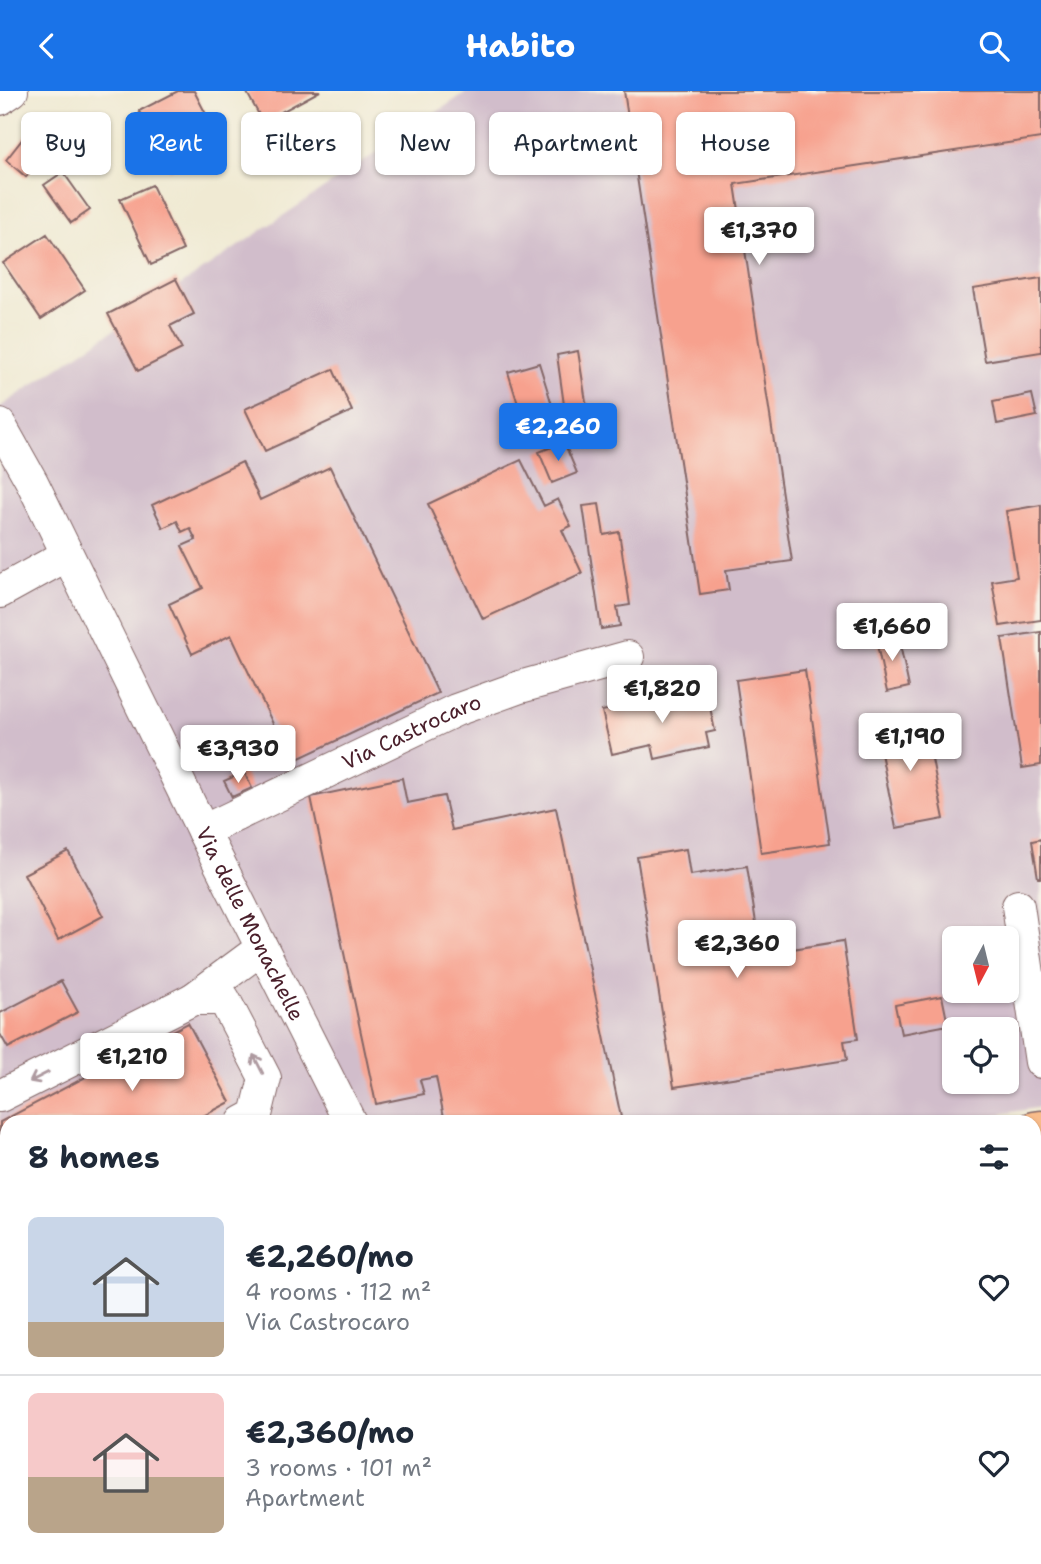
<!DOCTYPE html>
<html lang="en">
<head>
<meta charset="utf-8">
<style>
  :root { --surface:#fff; --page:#f2f2f3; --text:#1f2937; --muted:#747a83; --line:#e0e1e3; --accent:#1a73e8 }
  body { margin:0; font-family:"Shantell Sans",sans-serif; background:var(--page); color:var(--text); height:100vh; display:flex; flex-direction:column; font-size:26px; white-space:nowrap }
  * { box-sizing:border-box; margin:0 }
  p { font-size:23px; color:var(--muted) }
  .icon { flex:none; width:38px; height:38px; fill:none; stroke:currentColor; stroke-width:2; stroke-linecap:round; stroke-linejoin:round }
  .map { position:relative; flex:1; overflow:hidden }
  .details { position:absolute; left:0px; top:1024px; width:1041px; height:450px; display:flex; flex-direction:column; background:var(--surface); border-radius:21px 21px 0 0; box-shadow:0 2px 5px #0004 }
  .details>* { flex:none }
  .top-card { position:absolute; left:21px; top:21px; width:999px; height:63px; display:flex; gap:14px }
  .needle { width:46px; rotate:187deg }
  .fabs { position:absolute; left:942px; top:835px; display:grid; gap:14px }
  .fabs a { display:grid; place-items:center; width:77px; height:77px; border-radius:10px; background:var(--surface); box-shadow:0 2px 5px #0004; font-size:35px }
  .price { position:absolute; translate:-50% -60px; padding:0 16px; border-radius:7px; background:#fff; color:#222; font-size:23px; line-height:46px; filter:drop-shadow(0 2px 4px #0008) }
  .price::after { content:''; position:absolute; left:50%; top:42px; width:21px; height:16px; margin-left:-10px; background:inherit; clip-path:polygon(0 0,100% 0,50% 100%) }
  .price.on { background:var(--accent); color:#fff }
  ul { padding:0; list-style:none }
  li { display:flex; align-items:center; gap:21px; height:175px; padding:0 28px }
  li+li { border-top:2px solid var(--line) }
  li span { display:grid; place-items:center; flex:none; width:196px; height:140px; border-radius:10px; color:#555 }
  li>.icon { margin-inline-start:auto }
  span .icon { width:84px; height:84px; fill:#fffc; stroke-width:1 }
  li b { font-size:30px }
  h2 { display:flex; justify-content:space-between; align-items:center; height:84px; padding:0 28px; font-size:30px }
  .tag { padding:0 24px; border-radius:10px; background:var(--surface); box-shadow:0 2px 5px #0004; font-size:24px; line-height:63px }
  .tag.on { background:var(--accent); color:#fff }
  header { display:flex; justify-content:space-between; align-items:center; height:91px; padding:0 28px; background:var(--accent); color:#fff; font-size:32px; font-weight:700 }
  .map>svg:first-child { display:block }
  .industrial { fill:#d1bdcb; fill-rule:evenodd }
  .building { fill:#f7a18e }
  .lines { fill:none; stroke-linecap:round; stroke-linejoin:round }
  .minor-casing { stroke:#846666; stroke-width:34 }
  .major-casing { stroke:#846666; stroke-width:41 }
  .path { stroke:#846666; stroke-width:4.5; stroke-dasharray:5 5; stroke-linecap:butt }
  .minor { stroke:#fff; stroke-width:32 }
  .major { stroke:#f9bc8a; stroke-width:38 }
  .oneway { stroke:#ae9aa0 }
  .labels { text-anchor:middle; stroke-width:6; stroke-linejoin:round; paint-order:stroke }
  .street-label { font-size:21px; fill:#4a1f2b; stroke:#f7f3e8 }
</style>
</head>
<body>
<header><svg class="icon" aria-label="back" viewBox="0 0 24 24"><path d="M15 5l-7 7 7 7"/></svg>Habito<svg class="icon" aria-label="search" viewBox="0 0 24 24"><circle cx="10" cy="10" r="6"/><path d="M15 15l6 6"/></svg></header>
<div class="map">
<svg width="1041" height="1473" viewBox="0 0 1041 1473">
  <rect width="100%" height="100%" fill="#f7f3e8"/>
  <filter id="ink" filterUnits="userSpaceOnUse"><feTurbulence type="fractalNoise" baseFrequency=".0143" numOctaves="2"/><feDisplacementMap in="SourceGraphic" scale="14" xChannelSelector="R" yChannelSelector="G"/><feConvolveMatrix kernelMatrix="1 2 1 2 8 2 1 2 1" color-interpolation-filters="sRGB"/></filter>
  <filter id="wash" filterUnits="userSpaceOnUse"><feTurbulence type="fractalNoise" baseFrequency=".00686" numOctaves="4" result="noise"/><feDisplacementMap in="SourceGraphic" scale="28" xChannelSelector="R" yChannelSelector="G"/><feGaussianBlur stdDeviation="1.57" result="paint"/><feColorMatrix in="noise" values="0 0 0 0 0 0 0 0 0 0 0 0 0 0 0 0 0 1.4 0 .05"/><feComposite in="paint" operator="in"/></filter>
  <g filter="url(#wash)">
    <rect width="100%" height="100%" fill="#f0ead3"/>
    <path class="industrial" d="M468,0H1041V1016L955,1031H7V1466H663L666,1473H0V316ZM954,847H1006V900H954ZM954,938H1006V990H954Z"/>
    <g id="blocks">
      <path class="building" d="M178,0H194L221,52L170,79L139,20Z
        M246,0H320L263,31Z
        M624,0H1041V47L735,93L792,470L726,479L729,499L700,503Z
        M28,41L48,57L26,86L6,69Z
        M63,81L90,119L71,132L44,94Z
        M152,94L183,159L151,174L120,108Z
        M47,143L85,199L41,228L3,172Z
        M1041,187V261L985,270L973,198Z
        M176,188L194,223L170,235L182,258L138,280L108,223Z
        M578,260L587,317L565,321L557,264Z
        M539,272L553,317L522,326L508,281Z
        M333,278L352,320L265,360L245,318Z
        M1032,303L1037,325L997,333L993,311Z
        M564,351L577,382L552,392L539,361Z
        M521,369L544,415L558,408L571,435L562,439L582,482L483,528L428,413Z
        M242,371L260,409L330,376L438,602L291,671L231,544L192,563L169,513L203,497L182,455L196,449L190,437L182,441L177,430L163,437L152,414Z
        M599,413L604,444L619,441L630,514L617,516L620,535L601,538L583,415Z
        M1041,414V529L1000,535L992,490L1017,486L1006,420Z
        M1041,541V674L1022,677L1002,547Z
        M898,544L909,596L887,601L876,549Z
        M805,579L830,752L761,762L736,589Z
        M706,597L715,640L706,642L709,656L655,668L652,654L612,663L602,620Z
        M924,628L944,728L896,737L876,637Z
        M244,681L252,697L232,706L224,690Z
        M402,687L407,712L444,705L452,739L556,717L622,1031H445L436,986L420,989L424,1003L376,1013L311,706Z
        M1041,748V787H1038L1032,750Z
        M686,758L690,784L747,775L761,863L843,850L858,948L844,950L847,969L674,996L637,766Z
        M68,760L103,825L58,849L24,783Z
        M61,890L78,921L8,957L0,943V922Z
        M942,905L948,934L901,943L895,914Z
        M188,932L230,1011L192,1031H7V1127L0,1131V1031Z
        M43,1466H449L459,1473H54Z"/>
    </g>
  </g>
  <g filter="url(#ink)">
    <use href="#blocks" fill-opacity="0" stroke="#846666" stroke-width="2"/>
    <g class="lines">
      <defs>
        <g id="minor">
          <path d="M0,8L12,0"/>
          <path id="s1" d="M0,334L32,391L203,740L350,1031"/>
          <path d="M0,501L67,464"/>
          <path id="s2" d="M203,740L456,619L520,596L628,566"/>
          <path d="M1018,815L1041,971"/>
          <path d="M193,908L262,857"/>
          <path d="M0,1005L193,908H224L265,987L256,1024L243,1031"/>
          <path d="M0,1159L7,1155"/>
          <path d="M0,1253L7,1247"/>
          <path d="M597,1466L606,1473"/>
        </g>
        <path id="major" d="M1034,1040L1041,1039
          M709,1466L713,1473"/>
      </defs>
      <use href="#minor" class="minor-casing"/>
      <use href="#major" class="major-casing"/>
      <path class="path" d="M951,1466L961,1473"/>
      <use href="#minor" class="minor"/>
      <use href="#major" class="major"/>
    </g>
    <defs><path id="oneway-shaft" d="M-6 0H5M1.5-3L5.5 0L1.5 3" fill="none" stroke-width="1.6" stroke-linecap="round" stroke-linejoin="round" transform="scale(1.75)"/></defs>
    <g class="oneway">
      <use href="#oneway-shaft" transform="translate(258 973) rotate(-117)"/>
      <use href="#oneway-shaft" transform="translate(39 986) rotate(153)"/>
    </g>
  </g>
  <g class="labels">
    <g class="street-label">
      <text dy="7" stroke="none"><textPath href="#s2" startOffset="231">Via Castrocaro</textPath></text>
      <text dy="7" stroke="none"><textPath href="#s1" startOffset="558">Via delle Monachelle</textPath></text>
    </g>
  </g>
</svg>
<div class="fabs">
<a><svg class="needle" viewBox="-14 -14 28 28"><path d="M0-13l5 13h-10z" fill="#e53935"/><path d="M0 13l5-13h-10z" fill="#747a83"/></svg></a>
<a><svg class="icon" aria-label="locate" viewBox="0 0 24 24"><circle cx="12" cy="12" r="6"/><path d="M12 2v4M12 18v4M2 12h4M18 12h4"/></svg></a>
</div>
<b class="price" style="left:759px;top:176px">€1,370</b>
<b class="price on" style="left:558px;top:372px">€2,260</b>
<b class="price" style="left:892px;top:572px">€1,660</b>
<b class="price" style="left:662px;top:634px">€1,820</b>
<b class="price" style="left:910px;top:682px">€1,190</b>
<b class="price" style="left:238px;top:694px">€3,930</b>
<b class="price" style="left:737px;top:889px">€2,360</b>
<b class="price" style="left:132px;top:1002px">€1,210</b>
<div class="top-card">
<a class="tag">Buy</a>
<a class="tag on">Rent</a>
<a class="tag">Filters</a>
<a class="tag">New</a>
<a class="tag">Apartment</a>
<a class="tag">House</a>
</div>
<section class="details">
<h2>8 homes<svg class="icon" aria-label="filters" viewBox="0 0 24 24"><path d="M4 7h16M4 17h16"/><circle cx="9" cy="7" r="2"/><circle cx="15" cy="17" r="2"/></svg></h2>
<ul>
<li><span style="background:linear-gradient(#c9d6e8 75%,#b9a48a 0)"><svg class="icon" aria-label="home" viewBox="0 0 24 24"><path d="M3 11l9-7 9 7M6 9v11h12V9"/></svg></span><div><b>€2,260/mo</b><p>4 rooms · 112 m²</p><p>Via Castrocaro</p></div><svg class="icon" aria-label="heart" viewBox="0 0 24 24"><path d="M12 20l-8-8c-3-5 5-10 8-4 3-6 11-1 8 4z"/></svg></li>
<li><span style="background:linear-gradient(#f6c9c9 60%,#b9a48a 0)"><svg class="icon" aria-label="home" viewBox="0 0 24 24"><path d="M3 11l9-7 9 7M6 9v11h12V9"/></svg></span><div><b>€2,360/mo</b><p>3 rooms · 101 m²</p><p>Apartment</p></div><svg class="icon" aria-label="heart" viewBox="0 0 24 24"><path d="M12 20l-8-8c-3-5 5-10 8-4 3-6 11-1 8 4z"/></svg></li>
</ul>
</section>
</div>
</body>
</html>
